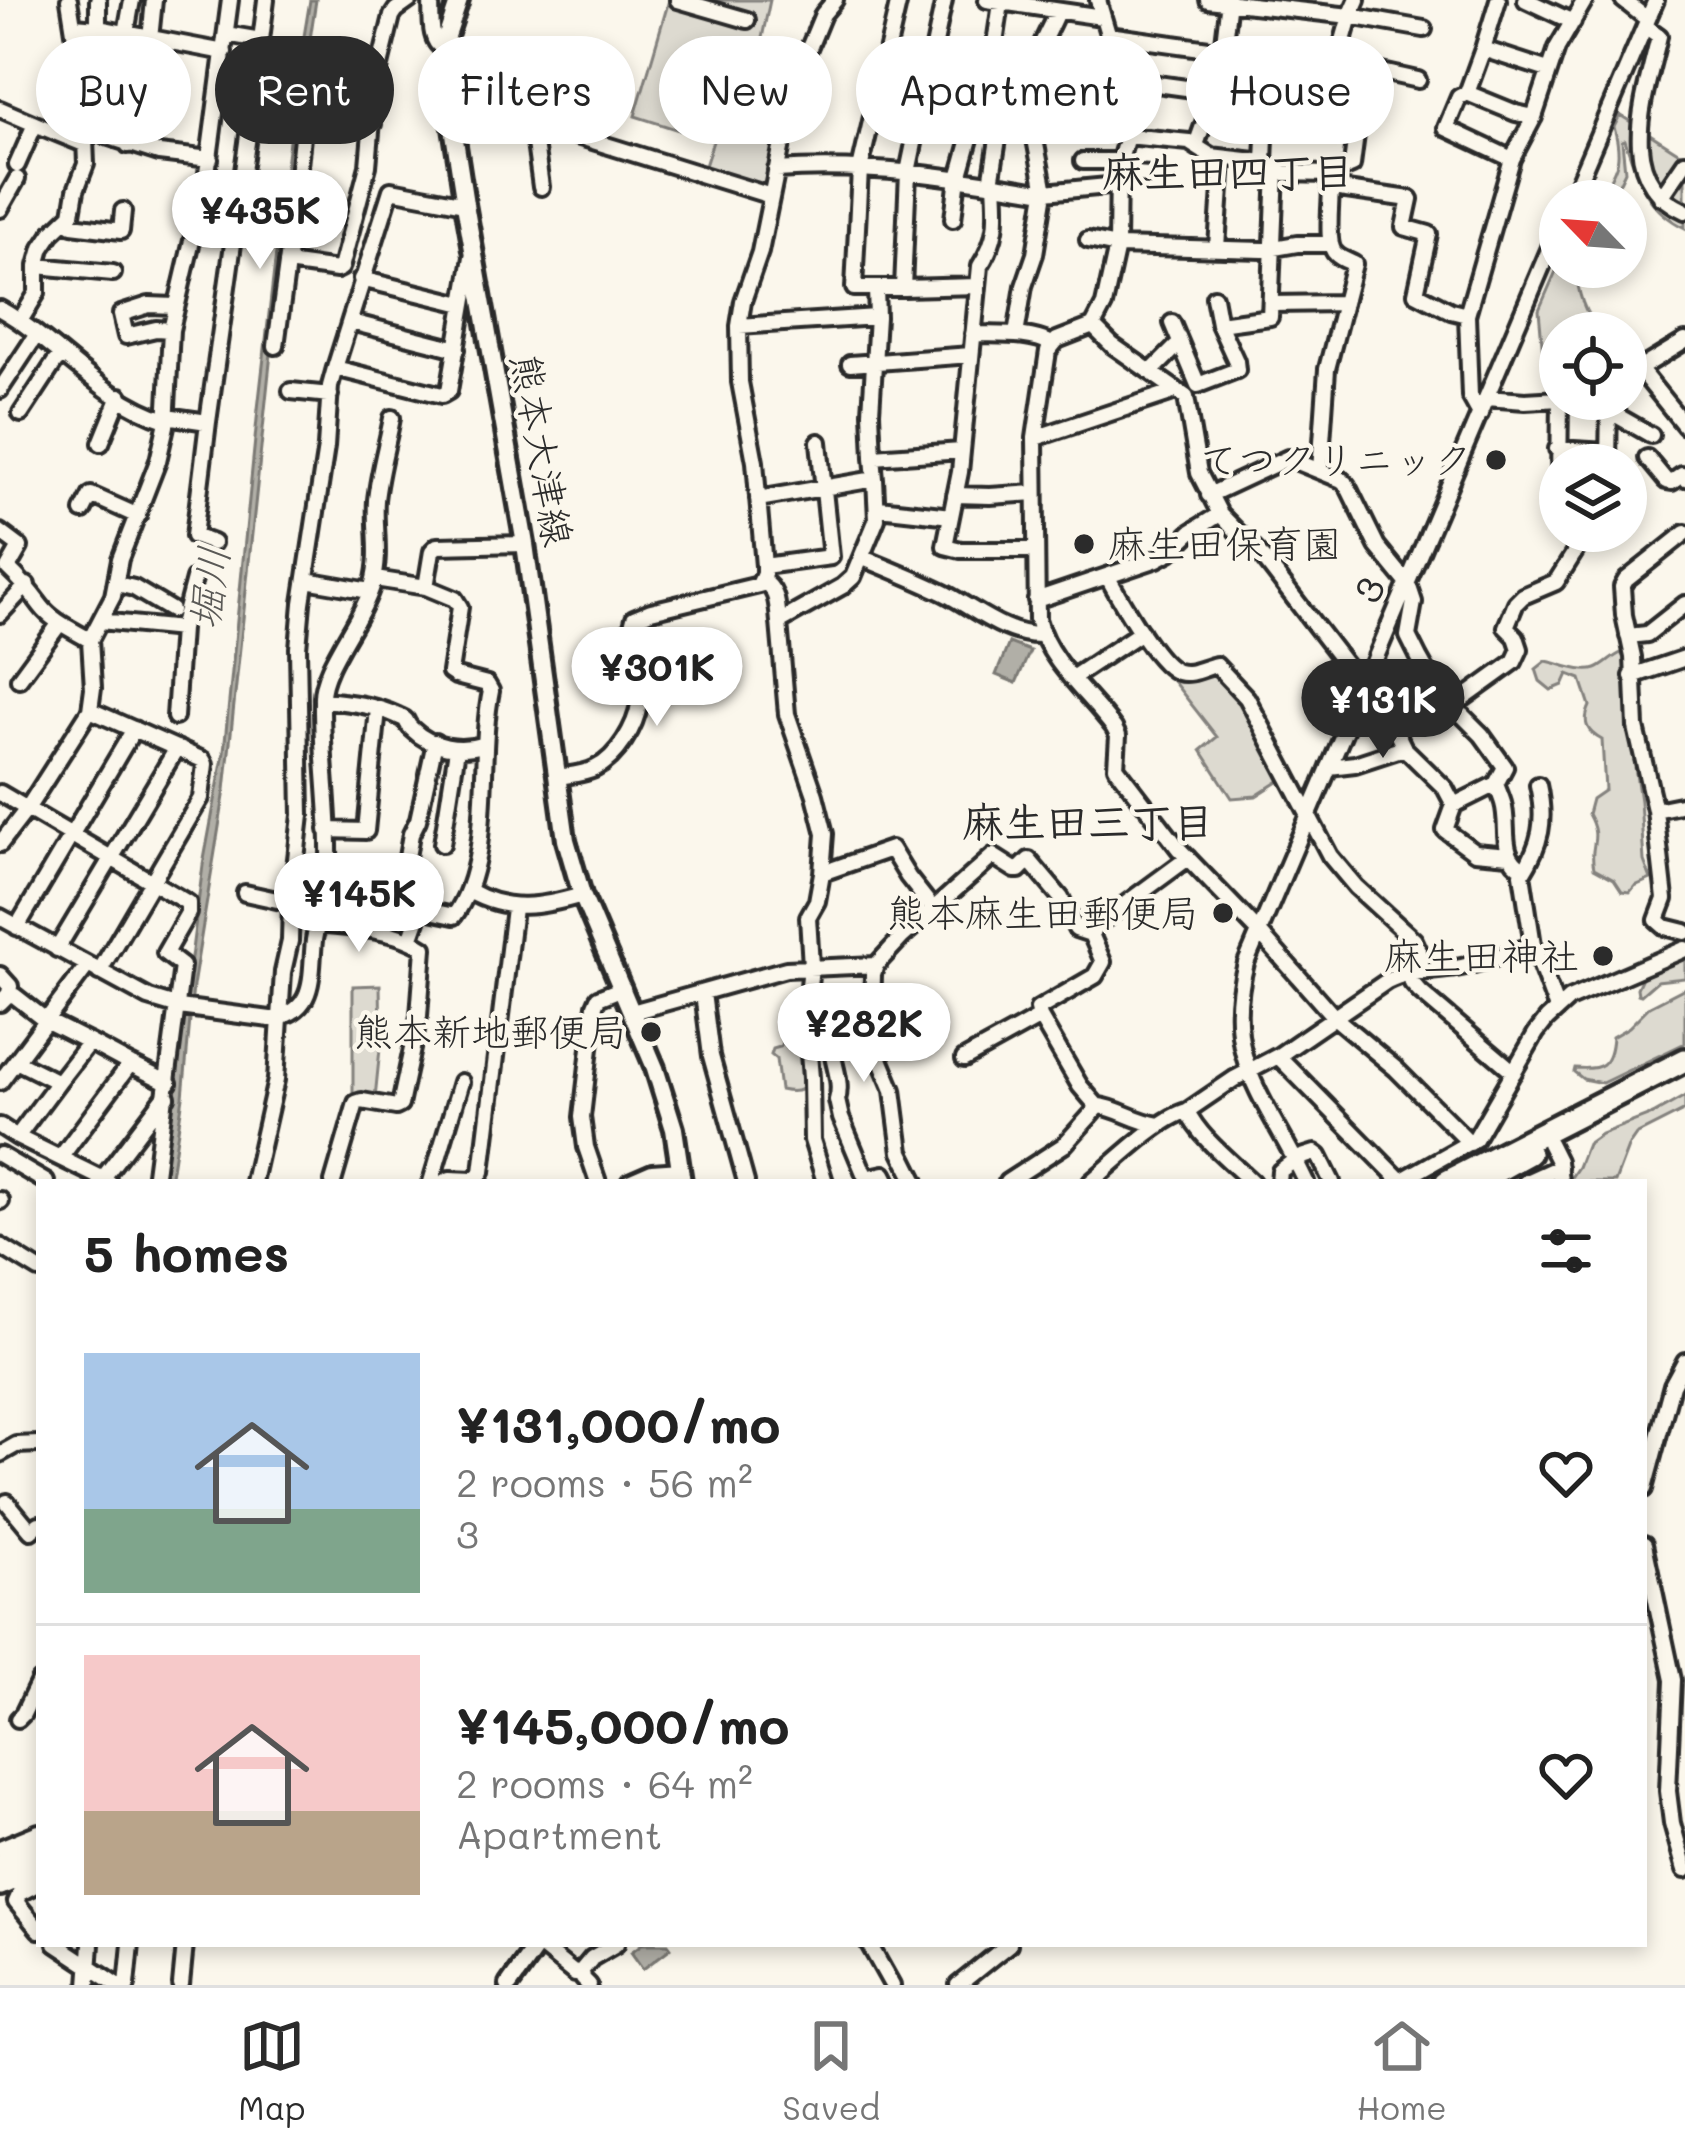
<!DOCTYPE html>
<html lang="en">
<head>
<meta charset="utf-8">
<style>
  :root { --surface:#fff; --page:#f6f6f6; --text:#222; --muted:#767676; --line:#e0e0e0; --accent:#2b2b2b }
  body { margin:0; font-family:Mali,"Klee One",sans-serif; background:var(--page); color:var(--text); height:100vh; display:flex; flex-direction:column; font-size:45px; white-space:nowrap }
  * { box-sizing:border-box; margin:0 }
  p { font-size:39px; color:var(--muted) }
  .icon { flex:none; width:66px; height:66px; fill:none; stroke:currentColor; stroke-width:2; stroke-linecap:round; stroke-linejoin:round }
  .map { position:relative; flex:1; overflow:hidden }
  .side { position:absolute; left:36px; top:1179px; width:1611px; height:768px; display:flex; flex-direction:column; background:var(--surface); border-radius:0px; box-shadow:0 6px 18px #0003 }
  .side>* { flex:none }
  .hud { position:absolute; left:36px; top:36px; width:1614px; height:108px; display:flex; gap:24px }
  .needle { width:78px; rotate:295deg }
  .tools { position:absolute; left:1539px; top:180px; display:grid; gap:24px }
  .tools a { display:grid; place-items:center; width:108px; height:108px; border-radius:50%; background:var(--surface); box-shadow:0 6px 18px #0003; font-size:60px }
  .price { position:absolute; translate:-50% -102px; padding:0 27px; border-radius:42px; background:#fff; color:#222; font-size:39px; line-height:78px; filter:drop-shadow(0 3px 6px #0008) }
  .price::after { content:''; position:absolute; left:50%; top:72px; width:36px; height:27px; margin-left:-18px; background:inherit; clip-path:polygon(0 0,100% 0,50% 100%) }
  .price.active { background:var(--accent); color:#fff }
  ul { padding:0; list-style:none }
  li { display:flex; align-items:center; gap:36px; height:300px; padding:0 48px }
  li+li { border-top:3px solid var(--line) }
  li span { display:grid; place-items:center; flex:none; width:336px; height:240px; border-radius:0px; color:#555 }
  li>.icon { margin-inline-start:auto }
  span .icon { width:144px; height:144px; fill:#fffc; stroke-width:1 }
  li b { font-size:51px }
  h2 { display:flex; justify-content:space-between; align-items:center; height:144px; padding:0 48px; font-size:51px }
  .pill { padding:0 42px; border-radius:54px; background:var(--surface); box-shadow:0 6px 18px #0003; font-size:42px; line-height:108px }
  .pill.active { background:var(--accent); color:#fff }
  .menu { display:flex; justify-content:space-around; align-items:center; height:168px; border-top:3px solid var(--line); background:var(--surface); font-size:33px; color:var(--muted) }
  .menu a { display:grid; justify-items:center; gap:6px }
  .menu .active { color:var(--accent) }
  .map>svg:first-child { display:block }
  .green { fill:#dddad0; stroke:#84827e; stroke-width:3 }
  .water { fill:#b1afa7; stroke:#7b7a75; stroke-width:3 }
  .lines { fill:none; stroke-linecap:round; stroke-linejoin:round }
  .minor-casing { stroke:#2b2b2b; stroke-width:22 }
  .major-casing { stroke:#2b2b2b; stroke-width:26 }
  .highway-casing { stroke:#2b2b2b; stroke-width:30 }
  .minor { stroke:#fbf7ec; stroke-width:14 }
  .major { stroke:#fbf7ec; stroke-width:16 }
  .highway { stroke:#fbf7ec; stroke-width:21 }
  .poi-dot { fill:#2b2b2b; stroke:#fbf7ec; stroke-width:4.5 }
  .labels { text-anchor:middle; stroke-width:9; stroke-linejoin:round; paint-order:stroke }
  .street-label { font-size:39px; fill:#2b2b2b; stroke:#fbf7ec }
  .poi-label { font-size:39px; fill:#2b2b2b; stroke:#fbf7ec; text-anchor:end }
  .neighbourhood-label { font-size:42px; font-weight:bold; fill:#2b2b2b; stroke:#fbf7ec }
  .water-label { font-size:42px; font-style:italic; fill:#5a5956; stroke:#fbf7ec }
</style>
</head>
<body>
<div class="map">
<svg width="1685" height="1985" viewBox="0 0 1685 1985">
  <rect width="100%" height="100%" fill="#fbf7ec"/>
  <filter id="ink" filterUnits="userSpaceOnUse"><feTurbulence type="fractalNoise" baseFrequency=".00833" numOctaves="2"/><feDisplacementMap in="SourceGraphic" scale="24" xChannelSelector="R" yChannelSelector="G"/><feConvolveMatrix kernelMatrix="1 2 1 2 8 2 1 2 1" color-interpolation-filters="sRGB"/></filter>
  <g filter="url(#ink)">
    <path class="green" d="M669,0H770L758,57L795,71L765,187L704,169L713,141L635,116Z
      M1620,115L1678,152L1685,154V228C1645,208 1639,181 1625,140L1622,141L1625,171L1611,201H1598C1615,169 1624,165 1614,127Z
      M1560,262V267H1577C1576,291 1584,312 1599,331L1560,333V396L1553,395L1548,368L1544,366L1539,310Z
      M1621,653L1628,664L1629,726L1640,801L1644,861L1651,879L1635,886L1630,892L1622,891L1614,879L1594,868C1588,844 1603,841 1588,814L1592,799L1605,790L1602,740C1587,732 1582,723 1590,706L1581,679L1568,674L1563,685L1551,690L1540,681L1536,669L1546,661C1559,663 1582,674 1596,669C1604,666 1612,657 1621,653Z
      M1211,669L1238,692L1282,775L1281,780L1256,796L1232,798L1201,750L1217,737L1173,681L1177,675Z
      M1685,959V978L1657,981L1641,995L1638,994L1637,988L1643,975Z
      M380,985L381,1039L375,1098L353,1094V986Z
      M1685,988V1043L1602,1083L1583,1079L1574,1072L1575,1068C1601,1070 1610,1067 1612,1037L1629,1027L1650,1006Z
      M796,992L804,996C803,1005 804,1017 800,1026C799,1029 796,1031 796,1034C793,1050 829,1101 780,1090L776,1059L771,1055L773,1049L780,1047L783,1040L776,1019L786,1011L790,997Z
      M1685,1096V1110L1636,1135L1629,1145L1615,1182H1568L1578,1167L1587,1144L1601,1134L1653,1114Z"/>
    <path class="water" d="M310,0H316L299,111L273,334L225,790L193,986L183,1097L170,1182H162L203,865L224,752L258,409L294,97Z
      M1009,643L1030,651L1016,683L996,675Z
      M642,1944H668L671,1948L643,1969L631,1952Z"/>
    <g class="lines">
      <defs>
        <path id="minor" d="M431,0C432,16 428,43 445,49
          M678,0L747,20
          M899,0L860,169L854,288H903
          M944,0L908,172L903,288L978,286
          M987,0L1102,17
          M1098,0L1130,109L1127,136L1118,167L1117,246L1104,305L1093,326L1057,340L1048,351L1035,438L1037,619C1049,663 1087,692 1114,728L1118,736L1116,767L1179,849L1258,931L1334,1017L1396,1069L1470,1143
          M1208,0L1350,16L1357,0
          M1498,0L1483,49L1548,70
          M1526,0L1573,22
          M1623,0L1647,19
          M74,26L98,28V0
          M1645,26L1659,36C1646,94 1612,179 1685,211
          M98,28L224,52
          M126,33L132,0
          M226,34L261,40L238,208L274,211
          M1108,35L1223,51L1229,0
          M150,39L154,0
          M261,40L266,0
          M1483,49L1467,93L1516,113L1534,117
          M1038,59C1039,43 1052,26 1057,11
          M1121,79L1215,92L1223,51
          M1467,93L1459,97L1446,128L1512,159
          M449,101L467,102L771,196
          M0,109L35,124
          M1037,113L1038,59L1113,53
          M1266,113L1268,51H1284L1311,58
          M532,121L541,187
          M83,133H97L159,153L210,159
          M1127,136L1189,142L1211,156L1264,162L1284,173L1330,174C1334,193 1323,243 1336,254C1341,259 1348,261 1354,264L1327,369L1320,471
          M128,145L138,100
          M1196,145L1215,92
          M1083,161H1120
          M1264,162L1266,113H1306L1311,58L1337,62L1350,16L1424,29
          M17,165L35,124L84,144
          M776,170C867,163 956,177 1045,192L1035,139L1037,113L1130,109
          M1118,173L1166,176
          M1330,174L1352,165L1358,119L1354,114L1331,110L1337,62L1418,80
          M991,183L1006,89
          M995,184C997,218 999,237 980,266L960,472L945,546L961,550H1036
          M1332,188L1410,199L1404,227L1429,234L1416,293L1451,311L1467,315
          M1661,197L1685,162
          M201,201L238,208L208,422
          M1570,201L1656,0
          M465,204L391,190L335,368L442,395L449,391L472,257
          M0,209L17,179
          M328,210L295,205L304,117L373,124
          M953,219L957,185L993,57L1001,3
          M68,221L72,225L121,231L123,211
          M1088,240L1117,246L1263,250L1297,244H1330
          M1217,247L1223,159
          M287,263L337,270L341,268L368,166L375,86L392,16L396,10L410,0
          M37,266L113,273
          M361,279L463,304
          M1214,297L1219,324L1270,317L1276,170
          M1271,304L1344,303
          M0,309C57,341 102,401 166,420
          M20,321L37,293V266L42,248L52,233L72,214L76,190L86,164L83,89L69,0
          M351,322L457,349
          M1172,323L1198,385L1237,370L1236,361L1219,324
          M739,326L877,317
          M1093,326L1112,345L1186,397L1199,473L1220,514L1264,559L1354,676L1384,707L1404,748L1445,788L1454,805
          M171,330L156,329L126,336L121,314L149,305L175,306
          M973,334C999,335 1029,332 1052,344
          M1016,335L1024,286L1035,254L1045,192L1118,185
          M276,346L295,205
          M850,364L971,355
          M1640,370L1685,426
          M1152,371L1180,343
          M1626,377L1685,341
          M0,390L37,334
          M291,391L330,395
          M1487,398L1525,401L1560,399
          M1562,399H1590
          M1609,411L1651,435
          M21,414L55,362L62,355
          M1480,414L1470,396L1467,315L1512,159L1534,117L1557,48L1585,0
          M166,416L208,422L194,536L213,543
          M1035,438L1170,393L1175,389
          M101,443L120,396
          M1557,449L1607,452
          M873,457L871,412L877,317L876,289
          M1647,458L1666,481L1672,482L1682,475L1685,479
          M1608,465L1609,399
          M1559,482L1560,399
          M955,495L990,496L1035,493
          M1209,495L1288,458L1342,480L1347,485L1377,546L1408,584L1414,602L1408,636L1419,658L1437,690L1482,735L1505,767L1496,784L1454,805L1445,830L1475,852L1509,855
          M758,499L875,479L873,457L962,451
          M879,508L951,516
          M83,511L91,495L138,516
          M0,532L20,547L8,568C21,580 30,591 41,606C52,621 73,630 90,640
          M1685,533L1626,580L1622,587L1624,615L1633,657L1636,727L1655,810L1665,899L1657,920L1665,927L1685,932
          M863,558C890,569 917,580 944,593C974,608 1006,636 1041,635
          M764,566L831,557L819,442
          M1107,576C1120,598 1156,666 1178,672C1191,676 1203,668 1216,665L1247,698L1330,856L1356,887L1414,940L1419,951L1423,972
          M375,579L426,587
          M306,580L370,591
          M762,580C778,590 777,604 779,622
          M117,584L134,588L171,610
          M1036,600L1157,559L1170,552L1191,532L1220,514
          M0,614L27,585
          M100,621L181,629
          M1628,636L1647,634L1685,604
          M1632,676L1685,658
          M1072,678L1141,632
          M19,679L60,623
          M322,700C320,668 363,620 373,583C381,555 374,527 376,500C379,472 387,445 392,418
          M1453,706L1514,662L1520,649L1516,637L1506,627L1516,603L1523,596L1556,582L1588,531
          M90,710L203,760L205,764L201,798L99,972
          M175,717L181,629L194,579
          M1396,727L1437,690
          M1329,767L1355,764L1404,748
          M557,777C570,775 585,774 596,768C617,757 636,727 639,704C643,683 634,648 632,626L634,618L651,611L759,585L764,574V566L755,462L740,382L739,326L743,301L760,252L788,114L809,48L823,14L835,0
          M1496,784C1498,790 1501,796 1503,803C1510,827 1498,855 1524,869
          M1538,785C1546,821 1541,844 1522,874L1533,945L1557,1009
          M0,793L188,903V913L165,953L182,966L154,1182
          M1655,810L1685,804
          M327,830L366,831L378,709
          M0,844L27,809L90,710L93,688L90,640L113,596L120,559L158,461L166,426L171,330L206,181L230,0
          M442,844L457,749
          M822,873L825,834L815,795L787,714L779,622L843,586L853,577L877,519L875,479
          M469,891C507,913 542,907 582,895
          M245,893L291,903
          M0,917L149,998L179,1007L270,1019C317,1012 310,977 314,940C316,925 325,911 327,895C334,830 321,765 322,700C347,702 375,705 398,716C412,722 402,719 412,729C431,748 461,752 485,744
          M317,924C351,928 396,929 424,948L419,1016L400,1105L396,1107L362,1101L356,1103L333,1182
          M17,927L134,729
          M358,929L360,901L392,905L400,898L411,834L418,820L435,742
          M410,940L421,909L454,916C495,860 477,758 491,691L487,684L456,676L450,672L460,607L455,599L426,587L432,551L437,546L525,544
          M57,949L177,748
          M1410,974L1412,983L1420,992L1514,1072
          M0,975L10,986L9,994
          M703,993L711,1056L746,1182
          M0,1003L9,994L15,996L47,1021L89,1042L58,1082L16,1061
          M632,1012L786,969L876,965
          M807,1043L827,1040L831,1043C832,1062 843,1082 837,1100L841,1118L866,1178L884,1174L888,1182
          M1278,1056L1401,1181
          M964,1059L1040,1017
          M130,1064L169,1083
          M0,1082L87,966
          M1098,1107L1080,1086L1040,1017L1038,1009L1095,976L1103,962L1091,934L1097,925L1188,858
          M1187,1111C1199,1137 1230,1161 1252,1182
          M0,1126L17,1137L109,1182
          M17,1137L58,1082
          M1549,1143L1558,1161L1560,1182
          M0,1155L46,1182
          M60,1158L130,1064L89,1042
          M100,1182L163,1099L167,1097
          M253,1182L276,1080L283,972L290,941L291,903L301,815L298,648L302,603L326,447L330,386L335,368
          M431,1182L461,1082
          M444,1182L450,1179L473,1180L482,1172L514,908
          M598,1182L586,1147L582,1117L595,1005L598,998L623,988
          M629,1182L652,1172L681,1170
          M825,1182L812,1140L811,1078L806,1016L811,966L808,917L817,901L822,873L891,849L908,877L934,910
          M916,1182L901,1152L893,1090L875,1047L872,1014L873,974L876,965L902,937L993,856L1015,870H1019L1029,860L1061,898L1076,929L1091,934
          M1007,1182L1064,1145L1099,1106C1118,1108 1136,1122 1159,1125
          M1091,1182C1115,1162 1160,1118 1187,1111L1234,1079L1278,1056L1387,981C1408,970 1433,972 1456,968C1483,963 1507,954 1533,945
          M1279,1182L1280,1171L1296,1159L1315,1153L1319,1156L1332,1182
          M1306,1182C1268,1100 1220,1060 1246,963L1560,224
          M1399,1182L1475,1139L1536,1033L1547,1019L1569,999L1685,949
          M1526,1182L1559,1167
          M0,1200L1,1201
          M0,1246L39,1270
          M0,1454L16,1445L39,1444
          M1644,1489L1672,1385L1685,1361
          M7,1502L31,1531L39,1524
          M1644,1544L1673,1680L1668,1791L1672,1823L1685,1870
          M18,1719L23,1714L39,1681
          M0,1848L39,1832
          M39,1883L20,1893L16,1902L39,1930
          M56,1944L118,1985
          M538,1944L575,1974H581
          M869,1944L892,1985
          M88,1985L91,1944
          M127,1985L131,1944
          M181,1985L185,1944
          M589,1985L583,1979L582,1970L592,1958L616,1944
          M958,1985L1009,1944"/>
        <path id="major" d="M459,0L447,36L445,75L465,204L525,544L566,840L582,895L655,1068L674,1129L682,1182
          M509,1985L538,1944"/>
        <path id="highway" d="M1446,1182L1685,1060
          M1477,1182L1529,1153
          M0,1866L39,1850
          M0,1884L39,1867"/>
      </defs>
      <use href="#minor" class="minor-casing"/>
      <use href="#major" class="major-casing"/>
      <use href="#highway" class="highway-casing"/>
      <use href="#minor" class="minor"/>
      <use href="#major" class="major"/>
      <use href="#highway" class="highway"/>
    </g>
  </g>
  <g class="poi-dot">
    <circle cx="1496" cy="460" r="12"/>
    <circle cx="1084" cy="544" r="12"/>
    <circle cx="1223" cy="913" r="12"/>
    <circle cx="1603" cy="956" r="12"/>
    <circle cx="651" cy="1032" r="12"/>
  </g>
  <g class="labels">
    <g class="street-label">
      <text transform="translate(542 450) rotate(80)" y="14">熊本大津線</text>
      <text transform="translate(1369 590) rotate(-67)" y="14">3</text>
    </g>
    <g class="poi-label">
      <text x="1472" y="474">てつクリニック</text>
      <text x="1108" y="558" text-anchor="start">麻生田保育園</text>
      <text x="1199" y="927">熊本麻生田郵便局</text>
      <text x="1579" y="970">麻生田神社</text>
      <text x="627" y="1046">熊本新地郵便局</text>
    </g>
    <g class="neighbourhood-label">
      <text x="1228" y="187">麻生田四丁目</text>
      <text x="1088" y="837">麻生田三丁目</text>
    </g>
    <g class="water-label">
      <text transform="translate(209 588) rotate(-83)" y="15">堀川</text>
    </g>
  </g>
</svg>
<div class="tools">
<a><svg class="needle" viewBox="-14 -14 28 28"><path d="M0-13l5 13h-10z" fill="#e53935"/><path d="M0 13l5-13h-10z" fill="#767676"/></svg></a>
<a><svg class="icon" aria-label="locate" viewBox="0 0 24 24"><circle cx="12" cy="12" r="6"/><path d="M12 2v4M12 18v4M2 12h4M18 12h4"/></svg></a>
<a><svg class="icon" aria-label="layers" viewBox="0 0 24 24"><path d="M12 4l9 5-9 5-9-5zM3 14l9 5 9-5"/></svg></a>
</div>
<b class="price" style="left:260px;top:272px">¥435K</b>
<b class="price" style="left:657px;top:729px">¥301K</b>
<b class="price active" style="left:1383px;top:761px">¥131K</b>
<b class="price" style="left:359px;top:955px">¥145K</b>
<b class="price" style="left:864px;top:1085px">¥282K</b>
<div class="hud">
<a class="pill">Buy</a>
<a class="pill active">Rent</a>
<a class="pill">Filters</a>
<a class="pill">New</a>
<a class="pill">Apartment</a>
<a class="pill">House</a>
</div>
<section class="side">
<h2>5 homes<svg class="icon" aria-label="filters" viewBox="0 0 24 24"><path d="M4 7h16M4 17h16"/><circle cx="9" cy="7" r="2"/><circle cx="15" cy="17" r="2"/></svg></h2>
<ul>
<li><span style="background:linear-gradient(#a9c7e8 65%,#7fa58c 0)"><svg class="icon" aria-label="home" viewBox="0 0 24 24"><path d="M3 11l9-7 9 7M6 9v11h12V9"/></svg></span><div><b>¥131,000/mo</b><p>2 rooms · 56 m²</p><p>3</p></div><svg class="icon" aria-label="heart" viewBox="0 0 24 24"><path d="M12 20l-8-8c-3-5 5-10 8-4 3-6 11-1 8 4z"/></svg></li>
<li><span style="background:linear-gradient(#f6c9c9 65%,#b9a48a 0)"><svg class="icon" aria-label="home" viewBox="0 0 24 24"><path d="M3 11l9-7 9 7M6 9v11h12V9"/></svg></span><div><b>¥145,000/mo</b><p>2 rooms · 64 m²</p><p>Apartment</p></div><svg class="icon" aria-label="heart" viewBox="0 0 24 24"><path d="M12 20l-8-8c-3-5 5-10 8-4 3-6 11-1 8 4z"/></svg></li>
</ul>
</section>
</div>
<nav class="menu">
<a class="active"><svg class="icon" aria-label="map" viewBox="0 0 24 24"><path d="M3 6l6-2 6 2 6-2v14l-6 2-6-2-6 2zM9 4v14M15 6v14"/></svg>Map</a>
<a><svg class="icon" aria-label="saved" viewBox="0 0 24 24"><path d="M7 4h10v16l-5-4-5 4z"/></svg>Saved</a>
<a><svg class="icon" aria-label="home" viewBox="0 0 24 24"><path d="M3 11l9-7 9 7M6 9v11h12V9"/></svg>Home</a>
</nav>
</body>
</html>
